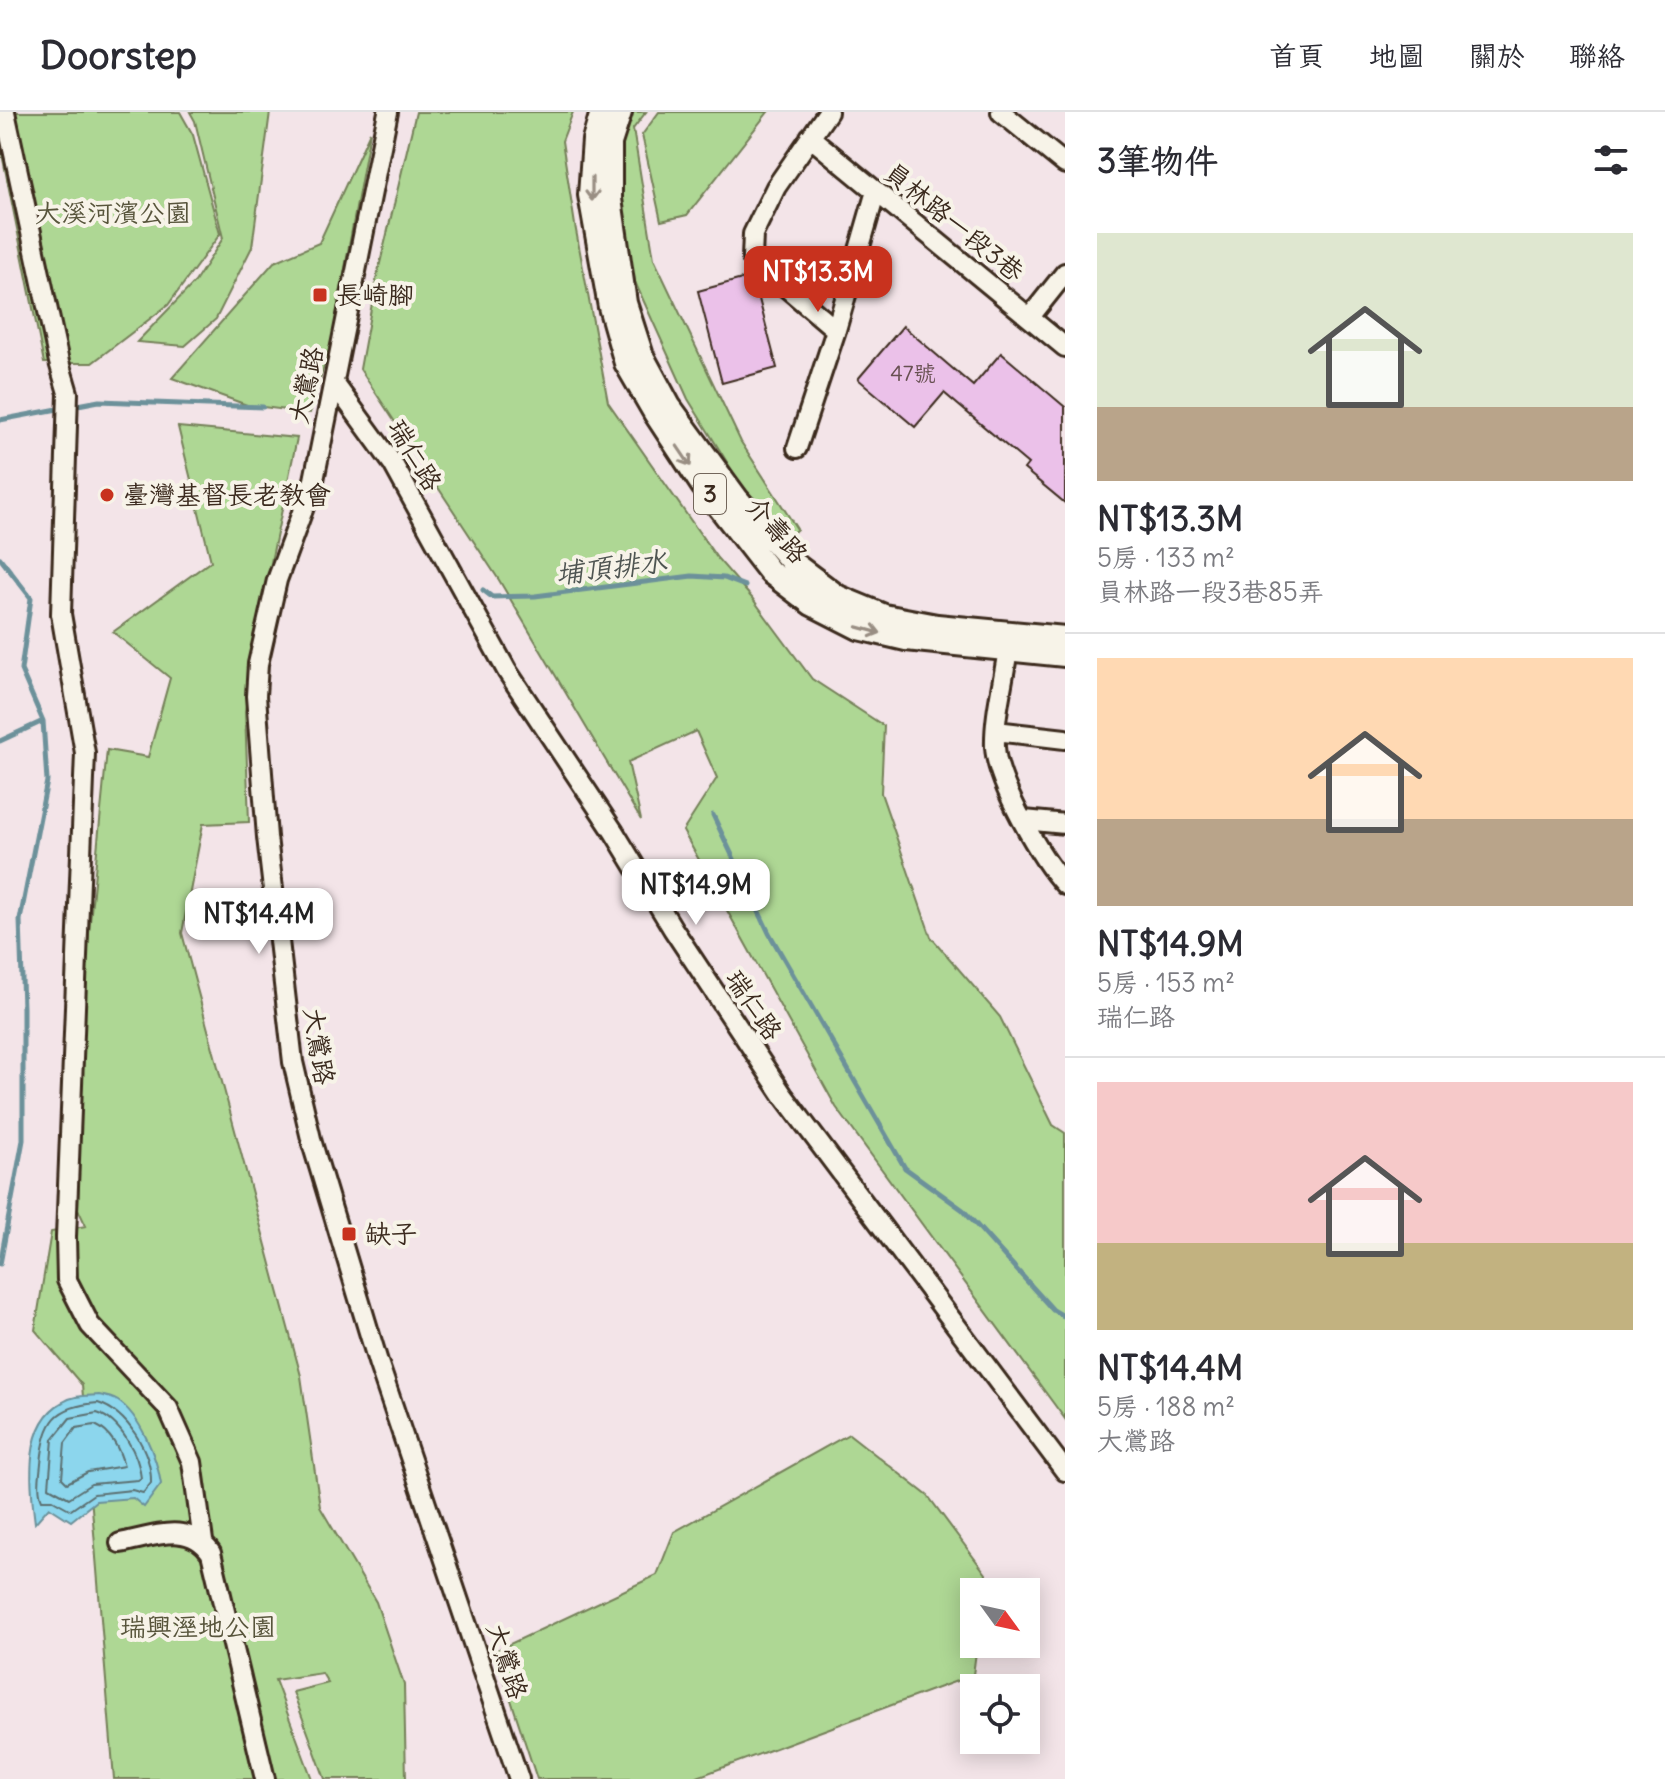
<!DOCTYPE html>
<html lang="zh-TW">
<head>
<meta charset="utf-8">
<style>
  :root { --surface:#fff; --page:#f2f2f3; --text:#2b2b33; --muted:#7c7c81; --line:#e1e1e2; --accent:#c8321e }
  body { margin:0; font-family:Delius,"LXGW WenKai TC",sans-serif; background:var(--page); color:var(--text); height:100vh; display:flex; flex-direction:column; font-size:30px; white-space:nowrap }
  * { box-sizing:border-box; margin:0 }
  p { font-size:26px; color:var(--muted) }
  .icon { flex:none; width:44px; height:44px; fill:none; stroke:currentColor; stroke-width:2; stroke-linecap:round; stroke-linejoin:round }
  .map { position:relative; flex:1; overflow:hidden }
  .panel { display:flex; flex-direction:column; background:var(--surface); width:600px }
  .panel>* { flex:none }
  .needle { width:52px; rotate:123deg }
  .fabs { position:absolute; left:960px; top:1466px; display:grid; gap:16px }
  .fabs a { display:grid; place-items:center; width:80px; height:80px; border-radius:0px; background:var(--surface); box-shadow:0 4px 20px #0003; font-size:40px }
  .price { position:absolute; translate:-50% -68px; padding:0 18px; border-radius:16px; background:#fff; color:#222; font-size:26px; line-height:52px; filter:drop-shadow(0 2px 4px #0008) }
  .price::after { content:''; position:absolute; left:50%; top:48px; width:24px; height:18px; margin-left:-12px; background:inherit; clip-path:polygon(0 0,100% 0,50% 100%) }
  .price.selected { background:var(--accent); color:#fff }
  ul { padding:0; list-style:none }
  li { display:grid; align-content:center; gap:16px; height:424px; padding:0 32px }
  li+li { border-top:2px solid var(--line) }
  li span { display:grid; place-items:center; height:248px; border-radius:0px; color:#555 }
  li>.icon { margin-inline-start:auto }
  span .icon { width:144px; height:144px; fill:#fffc; stroke-width:1 }
  li b { font-size:34px }
  h2 { display:flex; justify-content:space-between; align-items:center; height:96px; padding:0 32px; font-size:34px }
  header { display:flex; align-items:center; gap:48px; box-sizing:border-box; height:112px; padding:0 40px; background:var(--surface); border-bottom:2px solid var(--line) }
  header strong { font-size:38px }
  nav { display:flex; gap:44px; margin-inline-start:auto; font-size:28px }
  main { display:flex; flex:1; min-height:0 }
  .map>svg:first-child { display:block }
  .green { fill:#aed794; stroke:#748059; stroke-width:2 }
  .water { fill:#8cd6ed; stroke:#6c919a; stroke-width:2 }
  .lines { fill:none; stroke-linecap:round; stroke-linejoin:round }
  .shore { stroke:#5b6f71; stroke-width:2 }
  .stream { stroke:#6c919a; stroke-width:5 }
  .building { fill:#ebc1e9; stroke:#3b2a1e; stroke-width:2 }
  .minor-casing { stroke:#3b2a1e; stroke-width:24 }
  .major-casing { stroke:#3b2a1e; stroke-width:28 }
  .minor { stroke:#f7f3e8; stroke-width:18 }
  .major { stroke:#f7f3e8; stroke-width:22 }
  .oneway { stroke:#998e83 }
  .poi-dot { fill:#c8321e; stroke:#f7f3e8; stroke-width:3 }
  .labels { text-anchor:middle; stroke-width:8; stroke-linejoin:round; paint-order:stroke }
  .number-label { font-size:22px; fill:#675051 }
  .shield { fill:#f7f3e8; stroke:#73665b; stroke-width:2 }
  .shield-label { font-size:24px; font-weight:bold; fill:#3b2a1e }
  .park-label { font-size:26px; fill:#58553c; stroke:#f7f3e8 }
  .street-label { font-size:26px; fill:#3b2a1e; stroke:#f7f3e8 }
  .poi-label { font-size:26px; fill:#3b2a1e; stroke:#f7f3e8; text-anchor:start }
  .water-label { font-size:28px; font-style:italic; fill:#4f5552; stroke:#f7f3e8 }
</style>
</head>
<body>
<header>
<strong>Doorstep</strong>
<nav><a>首頁</a><a>地圖</a><a>關於</a><a>聯絡</a></nav>
</header>
<main>
<div class="map">
<svg width="1065" height="1667" viewBox="0 0 1065 1667">
  <rect width="100%" height="100%" fill="#f3e4e8"/>
  <filter id="ink" filterUnits="userSpaceOnUse"><feTurbulence type="fractalNoise" baseFrequency=".0125" numOctaves="2"/><feDisplacementMap in="SourceGraphic" scale="16" xChannelSelector="R" yChannelSelector="G"/><feConvolveMatrix kernelMatrix="1 2 1 2 8 2 1 2 1" color-interpolation-filters="sRGB"/></filter>
  <g filter="url(#ink)">
    <path class="green" d="M0,0H180L193,23L220,122L168,193L92,251H44L0,32Z
      M190,0H270L252,135L216,207L185,234L137,230L195,170L223,126L195,9Z
      M416,0H573L562,29L575,113L608,290L717,446L752,486L812,567L884,614L881,681L931,825L1000,905L1053,1013L1065,1021V1307L836,995L683,719L717,666L696,619L628,650L641,708L499,468L360,257L377,164Z
      M625,0H646L633,17L654,147L741,330L797,417L785,428L743,376L688,287L635,170L613,42Z
      M659,0H768L687,103L661,109L642,23Z
      M370,20L332,227L310,301L247,293L172,266L274,150L319,131Z
      M178,315L297,326L272,445L245,599L249,710L203,712L182,821L301,1264L320,1395L376,1490L404,1573L406,1667H325L293,1580L328,1571L322,1561L275,1568L312,1667H114L82,1273L35,1218L51,1120L86,1114L78,1097L84,871L107,638L148,645L170,566L113,520L211,449Z
      M849,1322L928,1384L986,1462L984,1480H974V1532H977L973,1563L692,1667H537L495,1539L657,1463L674,1420Z"/>
    <path class="water" d="M99,1283C105,1284 113,1286 118,1289C140,1303 157,1346 161,1372L144,1395L133,1386L96,1389L71,1409L49,1395L35,1411C30,1373 23,1311 63,1290C74,1283 87,1284 99,1283Z"/>
    <g class="lines">
      <path class="shore" d="M98,1291C127,1300 152,1340 151,1371L143,1381L132,1378L94,1382L71,1398L53,1388H42C37,1377 40,1363 41,1351C45,1309 55,1294 98,1291Z
        M97,1301C120,1308 139,1343 141,1366L138,1368L91,1372L69,1386L49,1375L53,1327L70,1306Z
        M95,1313C111,1320 120,1338 124,1354L88,1360L67,1371L62,1366L65,1331L76,1316Z"/>
      <path class="stream" d="M73,294L99,289L263,295
        M0,308L63,296
        M0,446L31,486L21,558L43,609L47,669L20,808L23,896V1028L0,1152
        M483,478L492,485L535,484L692,464L724,466L745,474
        M0,629L43,609
        M713,703L769,821L905,1056L963,1098L1053,1198L1065,1205"/>
    </g>
    <path class="building" d="M753,164L777,256L722,271L698,179Z
      M903,214L973,274L1001,241L1065,295V391L1024,357L1028,352L944,281L915,315L858,267Z"/>
    <g class="lines">
      <defs>
        <path id="minor" d="M5,0L59,250L68,281L61,502L85,641L66,1125L67,1168L90,1213L168,1296L192,1350L203,1429
          M388,0L314,368L277,468L258,552L256,584L267,725L293,950L312,1031L378,1250L519,1667
          M828,0L776,75L753,122L752,146L836,218
          M1001,0L1065,52
          M810,25L1065,235
          M1030,205L1065,161
          M334,271L393,352L507,559L614,720L673,817L783,983L1065,1359
          M797,336L836,218L876,79
          M1008,536C1004,568 994,603 995,635C997,671 1041,747 1065,773
          M996,619L1065,627
          M1024,708L1065,712
          M120,1431C153,1425 189,1408 211,1441L265,1667"/>
        <path id="major" d="M602,0L594,28L590,83L610,195L626,251L655,301L703,374L770,460L812,492L859,516L906,527L1065,543
          M620,0L610,31V87L625,191L642,244L669,294L737,387L794,452L838,485L884,504L937,514L1065,526"/>
      </defs>
      <use href="#minor" class="minor-casing"/>
      <use href="#major" class="major-casing"/>
      <use href="#minor" class="minor"/>
      <use href="#major" class="major"/>
    </g>
    <defs><path id="oneway-shaft" d="M-6 0H5M1.5-3L5.5 0L1.5 3" fill="none" stroke-width="1.6" stroke-linecap="round" stroke-linejoin="round" transform="scale(2)"/></defs>
    <g class="oneway">
      <use href="#oneway-shaft" transform="translate(592 77) rotate(90)"/>
      <use href="#oneway-shaft" transform="translate(684 344) rotate(56)"/>
      <use href="#oneway-shaft" transform="translate(869 518) rotate(15)"/>
    </g>
  </g>
  <g class="poi-dot">
    <rect x="312" y="175" width="16" height="16" rx="4"/>
    <circle cx="107" cy="383" r="8"/>
    <rect x="341" y="1114" width="16" height="16" rx="4"/>
  </g>
  <g class="labels">
    <g class="number-label">
      <text x="913" y="269">47號</text>
    </g>
    <rect class="shield" x="694" y="362" width="32" height="40" rx="6"/>
    <g class="shield-label">
      <text x="710" y="390">3</text>
    </g>
    <g class="park-label">
      <text x="113" y="110">大溪河濱公園</text>
      <text x="198" y="1524">瑞興溼地公園</text>
    </g>
    <g class="street-label">
      <text transform="translate(954 110) rotate(39)" y="9">員林路一段3巷</text>
      <text transform="translate(306 273) rotate(-78)" y="9">大鶯路</text>
      <text transform="translate(415 343) rotate(59)" y="9">瑞仁路</text>
      <text transform="translate(777 418) rotate(49)" y="9">介壽路</text>
      <text transform="translate(754 893) rotate(56)" y="9">瑞仁路</text>
      <text transform="translate(319 934) rotate(81)" y="9">大鶯路</text>
      <text transform="translate(507 1549) rotate(72)" y="9">大鶯路</text>
    </g>
    <g class="poi-label">
      <text x="336" y="192">長崎腳</text>
      <text x="123" y="392">臺灣基督長老教會</text>
      <text x="365" y="1131">缺子</text>
    </g>
    <g class="water-label">
      <text transform="translate(611 455) rotate(-7)" y="10">埔頂排水</text>
    </g>
  </g>
</svg>
<div class="fabs">
<a><svg class="needle" viewBox="-14 -14 28 28"><path d="M0-13l5 13h-10z" fill="#e53935"/><path d="M0 13l5-13h-10z" fill="#7c7c81"/></svg></a>
<a><svg class="icon" aria-label="locate" viewBox="0 0 24 24"><circle cx="12" cy="12" r="6"/><path d="M12 2v4M12 18v4M2 12h4M18 12h4"/></svg></a>
</div>
<b class="price selected" style="left:818px;top:202px">NT$13.3M</b>
<b class="price" style="left:696px;top:815px">NT$14.9M</b>
<b class="price" style="left:259px;top:844px">NT$14.4M</b>
</div>
<section class="panel">
<h2>3筆物件<svg class="icon" aria-label="filters" viewBox="0 0 24 24"><path d="M4 7h16M4 17h16"/><circle cx="9" cy="7" r="2"/><circle cx="15" cy="17" r="2"/></svg></h2>
<ul>
<li><span style="background:linear-gradient(#dfe7d0 70%,#b9a48a 0)"><svg class="icon" aria-label="home" viewBox="0 0 24 24"><path d="M3 11l9-7 9 7M6 9v11h12V9"/></svg></span><div><b>NT$13.3M</b><p>5房 · 133 m²</p><p>員林路一段3巷85弄</p></div></li>
<li><span style="background:linear-gradient(#ffd9b3 65%,#b9a48a 0)"><svg class="icon" aria-label="home" viewBox="0 0 24 24"><path d="M3 11l9-7 9 7M6 9v11h12V9"/></svg></span><div><b>NT$14.9M</b><p>5房 · 153 m²</p><p>瑞仁路</p></div></li>
<li><span style="background:linear-gradient(#f6c9c9 65%,#c2b280 0)"><svg class="icon" aria-label="home" viewBox="0 0 24 24"><path d="M3 11l9-7 9 7M6 9v11h12V9"/></svg></span><div><b>NT$14.4M</b><p>5房 · 188 m²</p><p>大鶯路</p></div></li>
</ul>
</section>
</main>
</body>
</html>
